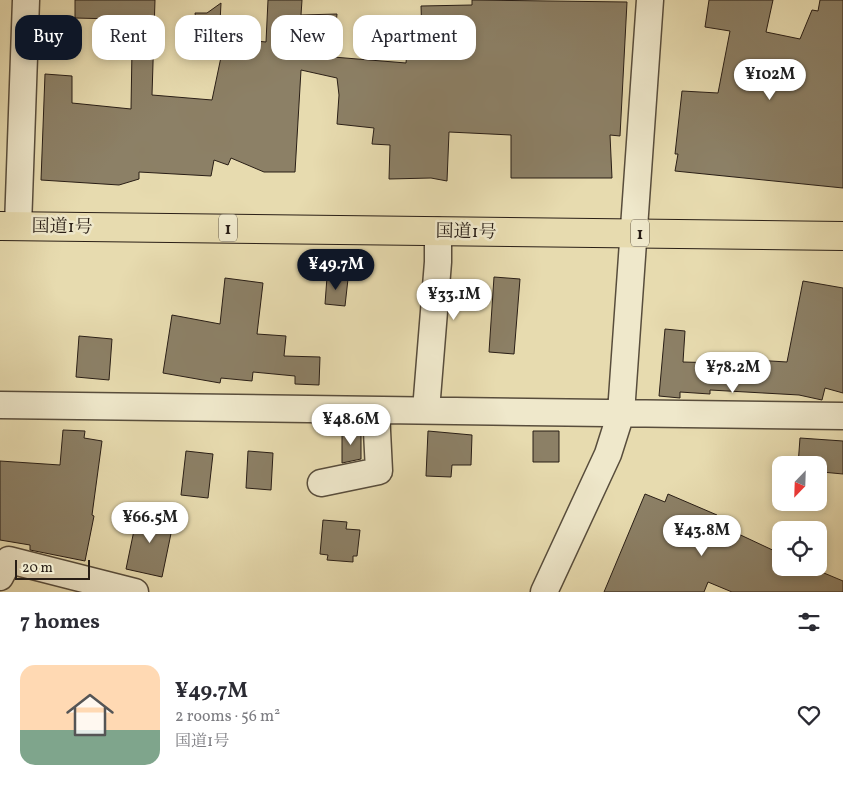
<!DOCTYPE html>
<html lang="en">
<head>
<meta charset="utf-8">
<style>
  :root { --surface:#fff; --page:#f7f7f7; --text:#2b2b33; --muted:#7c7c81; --line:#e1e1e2; --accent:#111827 }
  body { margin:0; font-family:Vollkorn,"Noto Serif JP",serif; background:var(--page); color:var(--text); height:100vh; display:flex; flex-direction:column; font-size:19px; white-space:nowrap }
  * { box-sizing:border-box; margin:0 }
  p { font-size:16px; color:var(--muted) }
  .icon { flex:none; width:28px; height:28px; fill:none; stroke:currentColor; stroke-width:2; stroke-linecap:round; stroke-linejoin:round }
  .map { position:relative; height:592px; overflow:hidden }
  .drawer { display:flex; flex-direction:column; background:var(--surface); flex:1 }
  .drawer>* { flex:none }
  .top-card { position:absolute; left:15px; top:15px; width:500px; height:45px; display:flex; gap:10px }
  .needle { width:32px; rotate:203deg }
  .tools { position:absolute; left:772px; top:456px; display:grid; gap:10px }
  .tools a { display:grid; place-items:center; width:55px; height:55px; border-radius:10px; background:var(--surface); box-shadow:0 2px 8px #0003; font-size:25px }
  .scale { position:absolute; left:15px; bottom:12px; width:75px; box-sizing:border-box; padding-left:5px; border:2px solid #291e16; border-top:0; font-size:14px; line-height:18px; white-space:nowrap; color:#291e16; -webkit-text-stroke:4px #efe8cb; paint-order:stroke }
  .price { position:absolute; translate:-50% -42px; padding:0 11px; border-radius:18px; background:#fff; color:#222; font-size:16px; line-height:32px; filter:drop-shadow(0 1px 2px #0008) }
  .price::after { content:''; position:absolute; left:50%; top:30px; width:15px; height:11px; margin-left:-8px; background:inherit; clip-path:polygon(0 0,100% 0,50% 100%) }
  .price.on { background:var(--accent); color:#fff }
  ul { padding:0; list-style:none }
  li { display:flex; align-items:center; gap:15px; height:125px; padding:0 20px }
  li+li { border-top:1px solid var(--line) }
  li span { display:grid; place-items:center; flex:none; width:140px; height:100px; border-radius:15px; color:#555 }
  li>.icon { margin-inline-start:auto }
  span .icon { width:60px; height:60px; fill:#fffc; stroke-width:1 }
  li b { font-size:21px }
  h2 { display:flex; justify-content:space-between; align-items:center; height:60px; padding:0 20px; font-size:21px }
  .pill { padding:0 18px; border-radius:15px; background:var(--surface); box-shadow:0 2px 8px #0003; font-size:18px; line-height:45px }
  .pill.on { background:var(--accent); color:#fff }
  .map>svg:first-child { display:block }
  .building { fill:#8c8066; stroke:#291e16 }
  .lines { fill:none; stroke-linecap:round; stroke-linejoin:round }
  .minor-casing { stroke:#584d3c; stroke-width:29 }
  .highway-casing { stroke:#291e16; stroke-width:30 }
  .minor { stroke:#efe8cb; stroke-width:26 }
  .highway { stroke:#e7dbaf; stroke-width:28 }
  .labels { text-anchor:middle; stroke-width:5; stroke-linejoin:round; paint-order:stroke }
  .shield { fill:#efe8cb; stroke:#645b4c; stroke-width:1 }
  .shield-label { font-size:16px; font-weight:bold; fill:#291e16 }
  .street-label { font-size:18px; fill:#291e16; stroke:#efe8cb }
</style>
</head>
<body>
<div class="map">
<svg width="843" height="592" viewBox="0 0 843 592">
  <rect width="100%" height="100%" fill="#e7dbaf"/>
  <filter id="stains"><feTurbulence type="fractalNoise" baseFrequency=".004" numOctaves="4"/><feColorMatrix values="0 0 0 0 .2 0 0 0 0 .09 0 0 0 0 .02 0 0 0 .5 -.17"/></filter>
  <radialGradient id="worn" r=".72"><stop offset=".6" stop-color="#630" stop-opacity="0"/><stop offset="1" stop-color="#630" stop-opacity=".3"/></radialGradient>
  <path class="building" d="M75,0H155L152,95L212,100L225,38L266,42L268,0H302L301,15L337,14L333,57L406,63L407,51L412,47V38H422L421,6L472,5V0L627,2L620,136L610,135L612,178H511V135L449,132L447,181L431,178L389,179L390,145L372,144L374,128L337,124L339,95L337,78L301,70L295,172H264L231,158L228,165L214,160L211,176L139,172V179L119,185L41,180L45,74L72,76V103L131,109L132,49L154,20L75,18Z
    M709,0H773L766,32L800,39L812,10L818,11L820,0H843V188L675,171L678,154H675L682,91L718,93L730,31L705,27Z
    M221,3L219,42L199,45L195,13H207Z
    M327,277L348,279L345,306L325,304Z
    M494,277L520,279L514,354L489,352Z
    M225,278L263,283L257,334L286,336L284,356L320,357L319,385L295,384V376L253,372L252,381L221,378L220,383L163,373L172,315L220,324Z
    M803,281L843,288V393L825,388L822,400L799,395L710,390V394L680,392V398L659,396L665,329L685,331L683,362L721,363L722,358L787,362Z
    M79,336L112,339L109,380L76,377Z
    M63,430L85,431L84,438L102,441L92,515L94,516L85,561L30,550V545L0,540V461L60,465Z
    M342,430H361V459L342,463Z
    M428,431L472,435L471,465H452L451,477L426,476Z
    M533,431H559V462H533Z
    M800,438L843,441V474L822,472V465H798Z
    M186,451L213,454L208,498L181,495Z
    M248,451L273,453L271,490L246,488Z
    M645,494L665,502L668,494L717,515L715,523L781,554V568H812L843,581V592H732L708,582L704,592H604Z
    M138,511L174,519L162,577L126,569Z
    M323,520L347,522L346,529L360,530L357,556H353V562L327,560L328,555L320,554Z"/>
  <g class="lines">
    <defs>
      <path id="minor" d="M18,226L26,0
        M0,405L843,416
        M426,410L438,262V231
        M321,483L379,471L376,411
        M0,577L9,560L135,592
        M544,592L608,454L621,413L650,0"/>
      <path id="highway" d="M0,226L843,236"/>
    </defs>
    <use href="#minor" class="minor-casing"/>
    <use href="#highway" class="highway-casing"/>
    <use href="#minor" class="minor"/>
    <use href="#highway" class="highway"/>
  </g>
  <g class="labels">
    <g class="shield">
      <rect x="219" y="214.5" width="18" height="27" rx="4"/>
      <rect x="631" y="219.5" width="18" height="27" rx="4"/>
    </g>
    <g class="shield-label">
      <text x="228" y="234">1</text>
      <text x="640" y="239">1</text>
    </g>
    <g class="street-label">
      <text transform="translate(62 226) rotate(1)" y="6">国道1号</text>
      <text transform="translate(466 231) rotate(1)" y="6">国道1号</text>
    </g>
  </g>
  <rect width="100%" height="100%" filter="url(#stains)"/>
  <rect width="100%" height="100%" fill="url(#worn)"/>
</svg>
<div class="tools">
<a><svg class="needle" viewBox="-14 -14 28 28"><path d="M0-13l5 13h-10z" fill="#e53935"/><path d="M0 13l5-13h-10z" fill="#7c7c81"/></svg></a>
<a><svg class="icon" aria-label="locate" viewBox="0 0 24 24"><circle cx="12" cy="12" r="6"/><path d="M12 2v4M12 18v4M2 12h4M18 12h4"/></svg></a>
</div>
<div class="scale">20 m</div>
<b class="price" style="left:770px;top:101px">¥102M</b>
<b class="price on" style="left:336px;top:291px">¥49.7M</b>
<b class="price" style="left:454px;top:321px">¥33.1M</b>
<b class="price" style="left:733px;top:394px">¥78.2M</b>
<b class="price" style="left:351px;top:446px">¥48.6M</b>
<b class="price" style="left:150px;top:544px">¥66.5M</b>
<b class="price" style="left:702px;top:557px">¥43.8M</b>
<div class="top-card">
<a class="pill on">Buy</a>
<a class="pill">Rent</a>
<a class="pill">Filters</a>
<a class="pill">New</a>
<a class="pill">Apartment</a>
</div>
</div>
<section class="drawer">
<h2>7 homes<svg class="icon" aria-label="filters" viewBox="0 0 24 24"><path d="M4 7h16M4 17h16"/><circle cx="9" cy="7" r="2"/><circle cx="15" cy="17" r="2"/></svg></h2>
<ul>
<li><span style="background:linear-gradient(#ffd9b3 65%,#7fa58c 0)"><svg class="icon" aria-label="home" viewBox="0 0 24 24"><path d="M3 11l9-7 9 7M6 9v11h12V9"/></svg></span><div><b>¥49.7M</b><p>2 rooms · 56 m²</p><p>国道1号</p></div><svg class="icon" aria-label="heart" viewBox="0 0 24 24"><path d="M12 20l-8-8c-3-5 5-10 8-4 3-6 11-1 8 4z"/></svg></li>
</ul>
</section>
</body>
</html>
